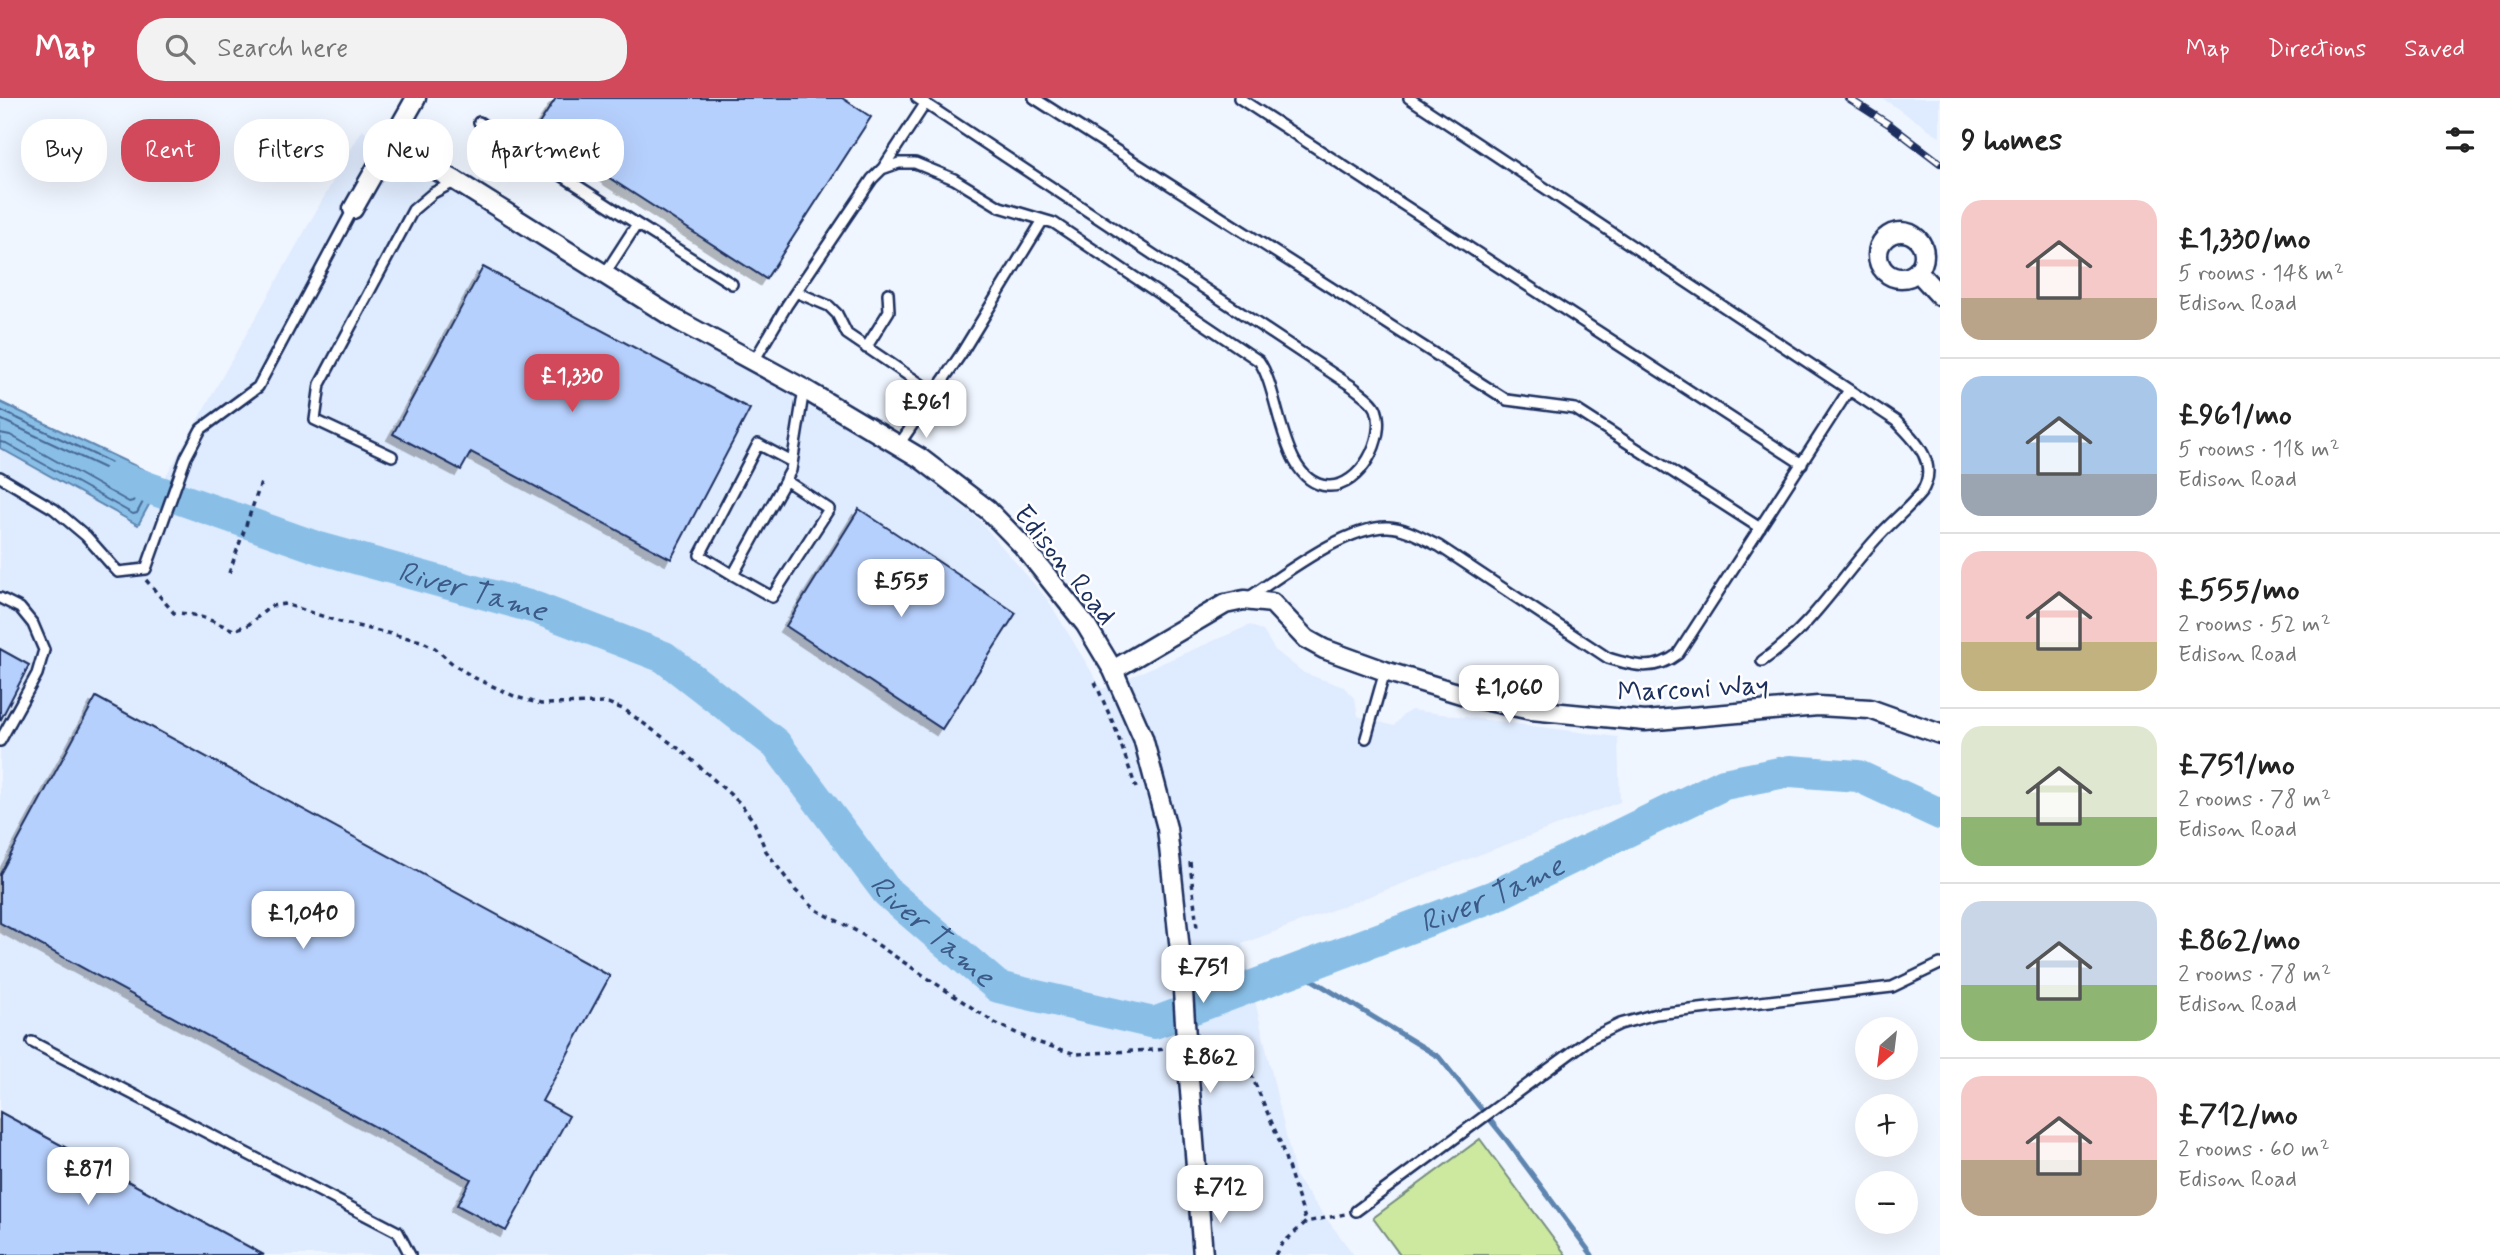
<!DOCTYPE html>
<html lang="en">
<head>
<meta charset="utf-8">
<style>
  :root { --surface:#fff; --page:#f2f2f2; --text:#222; --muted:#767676; --line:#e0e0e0; --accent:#d1495b }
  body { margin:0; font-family:Mynerve,sans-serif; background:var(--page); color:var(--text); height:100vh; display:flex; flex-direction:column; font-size:26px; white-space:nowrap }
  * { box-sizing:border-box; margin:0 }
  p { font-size:23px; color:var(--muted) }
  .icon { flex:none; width:38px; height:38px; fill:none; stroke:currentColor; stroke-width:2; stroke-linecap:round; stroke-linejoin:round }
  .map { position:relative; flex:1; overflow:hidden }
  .panel { display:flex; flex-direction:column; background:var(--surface); width:560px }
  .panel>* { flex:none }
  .guide { position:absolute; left:21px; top:21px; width:665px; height:63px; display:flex; gap:14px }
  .needle { width:46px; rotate:208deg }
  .fabs { position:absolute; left:1855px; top:919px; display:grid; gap:14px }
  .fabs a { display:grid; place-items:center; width:63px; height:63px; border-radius:50%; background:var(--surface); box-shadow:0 7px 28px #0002; font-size:35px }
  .price { position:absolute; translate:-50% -60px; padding:0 16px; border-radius:14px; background:#fff; color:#222; font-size:23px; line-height:46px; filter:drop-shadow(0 2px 4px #0008) }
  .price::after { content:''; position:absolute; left:50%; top:42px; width:21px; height:16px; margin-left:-10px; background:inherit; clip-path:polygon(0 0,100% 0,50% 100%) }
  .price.on { background:var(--accent); color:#fff }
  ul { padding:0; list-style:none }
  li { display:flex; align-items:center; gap:21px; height:175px; padding:0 21px }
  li+li { border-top:2px solid var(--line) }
  li span { display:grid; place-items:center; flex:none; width:196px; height:140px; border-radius:21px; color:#555 }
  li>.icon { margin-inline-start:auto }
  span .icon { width:84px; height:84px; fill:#fffc; stroke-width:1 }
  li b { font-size:30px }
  h2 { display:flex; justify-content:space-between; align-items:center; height:84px; padding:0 21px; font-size:30px }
  .tag { padding:0 24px; border-radius:28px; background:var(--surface); box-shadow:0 7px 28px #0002; font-size:24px; line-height:63px }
  .tag.on { background:var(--accent); color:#fff }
  header { display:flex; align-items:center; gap:42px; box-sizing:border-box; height:98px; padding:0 35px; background:var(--accent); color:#fff }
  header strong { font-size:33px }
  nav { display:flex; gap:38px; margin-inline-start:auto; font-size:24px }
  .search { width:490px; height:63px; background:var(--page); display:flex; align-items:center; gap:18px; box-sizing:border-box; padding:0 24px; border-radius:28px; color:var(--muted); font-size:26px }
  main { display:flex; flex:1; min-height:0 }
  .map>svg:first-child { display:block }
  .built { fill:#dfebfe }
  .green { fill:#cde9a0; stroke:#748c7f; stroke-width:2 }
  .water { fill:#89bfe7; stroke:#5d85b0; stroke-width:2 }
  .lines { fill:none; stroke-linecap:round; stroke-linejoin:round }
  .shore { stroke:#476995; stroke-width:2 }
  .stream { stroke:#5d85b0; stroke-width:5 }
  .river { stroke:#89bfe7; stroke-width:32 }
  .building { fill:#b6d0fd; stroke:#1b2f5e; stroke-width:2; filter:url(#shadow) }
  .service-casing { stroke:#1b2f5e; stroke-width:14 }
  .minor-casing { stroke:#1b2f5e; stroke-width:23 }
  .path { stroke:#1b2f5e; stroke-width:3.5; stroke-dasharray:5 5; stroke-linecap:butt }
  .service { stroke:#fff; stroke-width:9 }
  .minor { stroke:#fff; stroke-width:18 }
  .rail-casing { stroke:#1b2f5e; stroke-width:8 }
  .rail { stroke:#fff; stroke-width:5; stroke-dasharray:16; stroke-linecap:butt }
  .minor-bridge-casing { stroke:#1b2f5e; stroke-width:23; stroke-linecap:butt }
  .minor-bridge { stroke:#fff; stroke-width:18 }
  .labels { text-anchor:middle; stroke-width:5; stroke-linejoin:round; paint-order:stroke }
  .street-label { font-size:28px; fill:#1b2f5e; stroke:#fff }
  .water-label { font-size:30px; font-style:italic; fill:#3c5a87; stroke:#fff }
</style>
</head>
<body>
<header>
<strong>Map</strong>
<div class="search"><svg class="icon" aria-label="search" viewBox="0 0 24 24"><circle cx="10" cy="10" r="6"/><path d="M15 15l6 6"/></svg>Search here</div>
<nav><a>Map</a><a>Directions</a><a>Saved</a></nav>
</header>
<main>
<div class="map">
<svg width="1940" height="1157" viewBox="0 0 1940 1157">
  <defs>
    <filter id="shadow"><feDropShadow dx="-6" dy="6" stdDeviation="0" flood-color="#0004"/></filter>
  </defs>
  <rect width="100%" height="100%" fill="#f0f6ff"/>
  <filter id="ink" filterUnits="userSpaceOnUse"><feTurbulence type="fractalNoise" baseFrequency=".0143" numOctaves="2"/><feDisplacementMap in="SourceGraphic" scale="14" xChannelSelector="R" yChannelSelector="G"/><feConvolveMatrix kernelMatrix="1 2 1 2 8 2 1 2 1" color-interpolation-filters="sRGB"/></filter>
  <g filter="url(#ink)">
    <path class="built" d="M1882,0H1940V39Z
      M362,32L677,234L828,317L915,369L979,422L1048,502L1102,591L1250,527L1263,533L1275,552L1304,575L1344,589L1355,601L1358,618L1394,628L1402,618L1411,612L1618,639L1620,704L1242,846L1296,1080L1354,1157H0V350L138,427Z"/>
    <path class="green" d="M1480,1041L1566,1157H1400L1373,1120Z"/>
    <path class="water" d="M0,304L163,381L138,427L0,350Z"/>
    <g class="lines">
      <path class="shore" d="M0,312L150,383L152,387L137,415L133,416L6,345L0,344
        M0,321L138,386L140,391L133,403L129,404L10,337L0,335"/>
      <path class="stream" d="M1296,872L1439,959L1508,1044L1592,1157"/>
      <path class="river" id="s1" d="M118,379L319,450L536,510L664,559L776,646L887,794L998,889L1154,925L1494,798L1724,686L1790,673L1858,678L1940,716"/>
    </g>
    <path class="building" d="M556,0H842L871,19L766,181L535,32Z
      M483,169L750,311L671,461L471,354L461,372L393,336Z
      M859,411L1016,515L942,631L786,528Z
      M0,551L29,567L0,623Z
      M96,599L610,878L542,1003L569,1018L506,1133L457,1107L471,1081L0,825V776Z
      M0,1014L264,1157H0Z"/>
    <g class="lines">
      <defs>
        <path id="service" d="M1034,0L1507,302L1575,311L1760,430
          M1239,0L1802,366
          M1409,0L1896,323C1916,343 1940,366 1921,395C1907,412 1890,425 1876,441C1838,483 1810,531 1762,563
          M479,24L637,126
          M883,70L925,6
          M604,177L637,126L732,186
          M796,194L829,208L837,216L847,236L934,295
          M866,250L889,213L888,195
          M754,263L787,207L872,81L882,71L899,65H915L954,81L1000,109L1054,125L1259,263C1281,294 1280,385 1328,388C1360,390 1387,339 1376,311C1373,303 1360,295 1353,289L917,0
          M898,348L961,256L1043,122
          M392,358L315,322L320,286L413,112L433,95L456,83
          M792,364L758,346L700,457L733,477L791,372L804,291
          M0,379L54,411L86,438L118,474L146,471L186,359L201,331L258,289L353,111
          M733,477L772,499L829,411L785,382
          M0,500L20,510L33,526L44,552L37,576L0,643
          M1248,500C1283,477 1346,428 1388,429C1407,430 1422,440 1439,448L1608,560C1634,568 1655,574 1678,556L1849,292
          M1366,640L1385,573
          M32,944L398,1134L410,1157
          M1356,1113L1591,940L1620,926L1656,916L1892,889L1940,866"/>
        <path id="minor" d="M390,47L456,83L677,222L804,291L920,360L988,412L1023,448L1086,527L1113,572L1143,640L1167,730L1181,862
          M353,111L416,0
          M1878 157a23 23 0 1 1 46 0a23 23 0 1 1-46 0Z
          M1918,174L1940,198
          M1113,572L1225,506L1244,502L1272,505L1306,541L1324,551L1385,573L1474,600L1531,612L1645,623L1818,608L1870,611L1940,636
          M1187,955L1203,1157"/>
      </defs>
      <use href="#service" class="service-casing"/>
      <use href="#minor" class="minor-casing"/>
      <path class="path" d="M229,475L262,382
        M146,482L174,515C197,515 212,523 234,532L248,527L271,508L285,506L340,524L421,543L435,550L454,567L473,579L516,599L541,606L608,605L625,612L682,653L741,706L754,724L766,753L795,792L815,811L860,835L995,925L1033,943L1076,956L1170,951
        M1095,584L1116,632L1136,690
        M1190,764L1197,830
        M1202,948L1221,949L1237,959L1248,969L1280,1044L1306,1124
        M1275,1157L1281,1147L1306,1124L1345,1116"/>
      <use href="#service" class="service"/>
      <use href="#minor" class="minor"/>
      <defs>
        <path id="rail" d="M1848,0L1890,27L1940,65"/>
      </defs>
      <use href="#rail" class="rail-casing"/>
      <use href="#rail" class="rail"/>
      <defs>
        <path id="minor-bridge" d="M1181,862L1187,955"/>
      </defs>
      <use href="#minor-bridge" class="minor-bridge-casing"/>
      <use href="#minor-bridge" class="minor-bridge"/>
    </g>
  </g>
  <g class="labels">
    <g class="street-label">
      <text transform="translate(1066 466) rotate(51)" y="10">Edison Road</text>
      <text transform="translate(1693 589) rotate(-3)" y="10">Marconi Way</text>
    </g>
    <g class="water-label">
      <text dy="10" stroke="none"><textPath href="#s1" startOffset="373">River Tame</textPath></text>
      <text dy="10" stroke="none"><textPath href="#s1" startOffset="1570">River Tame</textPath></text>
      <text dy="10" stroke="none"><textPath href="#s1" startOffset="962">River Tame</textPath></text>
    </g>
  </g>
</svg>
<div class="fabs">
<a><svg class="needle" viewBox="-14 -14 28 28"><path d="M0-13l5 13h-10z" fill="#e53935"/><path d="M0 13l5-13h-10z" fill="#767676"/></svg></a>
<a>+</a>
<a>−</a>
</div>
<b class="price on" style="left:572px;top:316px">£1,330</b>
<b class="price" style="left:926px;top:342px">£961</b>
<b class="price" style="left:901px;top:521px">£555</b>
<b class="price" style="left:1509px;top:627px">£1,060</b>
<b class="price" style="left:303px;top:853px">£1,040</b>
<b class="price" style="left:1203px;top:907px">£751</b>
<b class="price" style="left:1210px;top:997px">£862</b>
<b class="price" style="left:88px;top:1109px">£871</b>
<b class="price" style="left:1220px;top:1127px">£712</b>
<div class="guide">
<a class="tag">Buy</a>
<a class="tag on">Rent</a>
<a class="tag">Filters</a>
<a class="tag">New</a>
<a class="tag">Apartment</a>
</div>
</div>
<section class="panel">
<h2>9 homes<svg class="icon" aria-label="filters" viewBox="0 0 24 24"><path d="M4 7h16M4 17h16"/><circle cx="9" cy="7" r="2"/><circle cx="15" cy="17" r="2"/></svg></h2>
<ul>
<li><span style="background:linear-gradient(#f6c9c9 70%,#b9a48a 0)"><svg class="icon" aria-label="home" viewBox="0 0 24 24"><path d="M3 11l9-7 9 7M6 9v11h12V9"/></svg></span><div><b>£1,330/mo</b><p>5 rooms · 148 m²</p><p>Edison Road</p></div></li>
<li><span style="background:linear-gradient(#a9c7e8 70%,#9aa5b1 0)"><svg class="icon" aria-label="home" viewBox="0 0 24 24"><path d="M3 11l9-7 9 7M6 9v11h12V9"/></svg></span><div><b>£961/mo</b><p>5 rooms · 118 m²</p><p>Edison Road</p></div></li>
<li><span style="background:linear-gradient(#f6c9c9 65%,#c2b280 0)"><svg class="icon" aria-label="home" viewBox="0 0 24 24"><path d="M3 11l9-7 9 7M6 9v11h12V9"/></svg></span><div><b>£555/mo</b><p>2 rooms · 52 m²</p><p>Edison Road</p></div></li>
<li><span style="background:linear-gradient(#dfe7d0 65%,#8fb573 0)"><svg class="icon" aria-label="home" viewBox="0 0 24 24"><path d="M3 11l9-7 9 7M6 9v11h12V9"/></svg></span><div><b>£751/mo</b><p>2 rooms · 78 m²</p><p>Edison Road</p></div></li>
<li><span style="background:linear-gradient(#c9d6e8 60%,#8fb573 0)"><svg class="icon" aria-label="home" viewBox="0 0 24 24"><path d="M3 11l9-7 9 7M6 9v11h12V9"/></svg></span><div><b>£862/mo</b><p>2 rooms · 78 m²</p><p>Edison Road</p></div></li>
<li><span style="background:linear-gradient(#f6c9c9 60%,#b9a48a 0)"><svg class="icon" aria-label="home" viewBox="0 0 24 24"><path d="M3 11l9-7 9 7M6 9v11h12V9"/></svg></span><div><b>£712/mo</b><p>2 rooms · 60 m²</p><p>Edison Road</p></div></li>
</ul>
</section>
</main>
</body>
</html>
